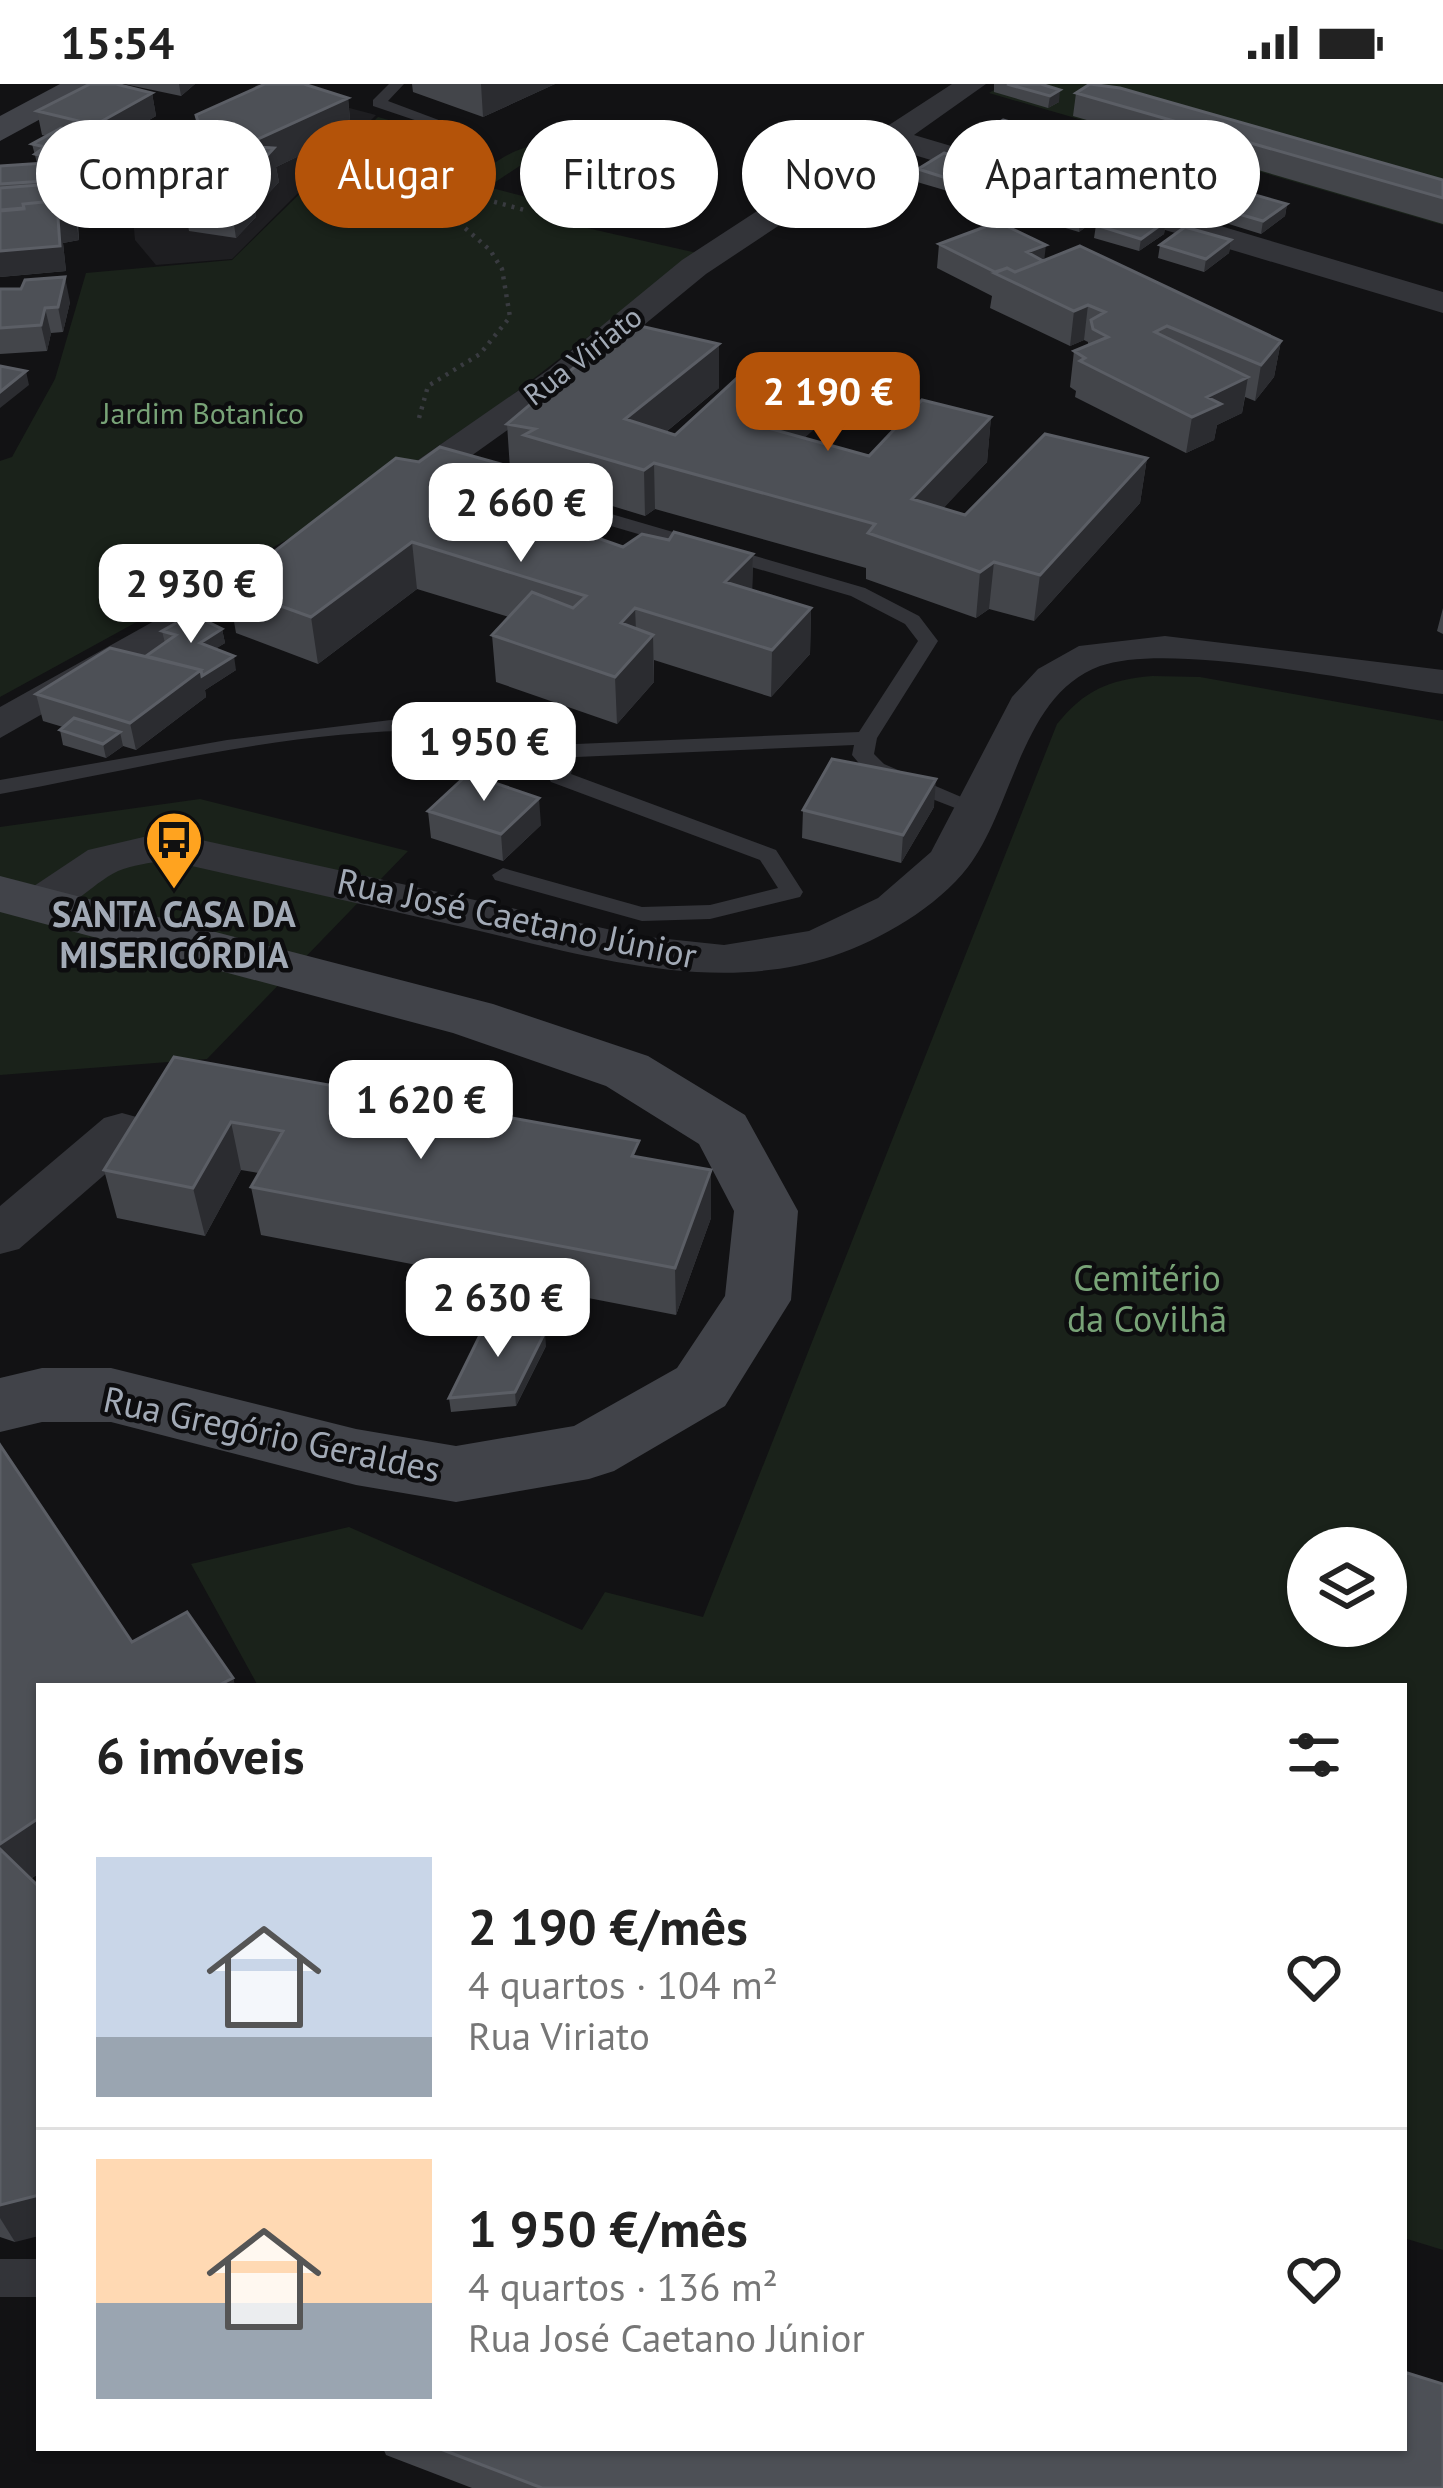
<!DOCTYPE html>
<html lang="pt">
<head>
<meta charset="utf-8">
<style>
  :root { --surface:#fff; --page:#f2f2f2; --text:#222; --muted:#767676; --line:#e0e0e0; --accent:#b45309 }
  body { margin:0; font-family:"PT Sans",sans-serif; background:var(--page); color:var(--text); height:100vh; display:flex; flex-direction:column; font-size:45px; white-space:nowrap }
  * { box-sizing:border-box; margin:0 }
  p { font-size:39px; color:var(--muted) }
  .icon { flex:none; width:66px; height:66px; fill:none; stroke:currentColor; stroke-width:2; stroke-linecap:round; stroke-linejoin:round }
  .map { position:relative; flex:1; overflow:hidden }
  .details { position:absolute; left:36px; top:1599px; width:1371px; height:768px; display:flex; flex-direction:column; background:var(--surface); border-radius:0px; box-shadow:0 3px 9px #0004 }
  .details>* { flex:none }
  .top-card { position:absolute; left:36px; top:36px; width:1371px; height:108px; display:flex; gap:24px }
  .fabs { position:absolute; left:1287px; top:1443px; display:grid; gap:24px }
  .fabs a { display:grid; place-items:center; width:120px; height:120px; border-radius:50%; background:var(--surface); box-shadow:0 3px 9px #0004; font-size:60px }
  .price { position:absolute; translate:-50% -102px; padding:0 27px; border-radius:24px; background:#fff; color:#222; font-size:39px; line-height:78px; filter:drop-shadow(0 3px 6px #0008) }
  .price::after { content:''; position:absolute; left:50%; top:72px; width:36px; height:27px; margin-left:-18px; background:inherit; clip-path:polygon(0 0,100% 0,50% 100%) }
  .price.selected { background:var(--accent); color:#fff }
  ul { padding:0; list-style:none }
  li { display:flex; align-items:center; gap:36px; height:300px; padding:0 60px }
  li+li { border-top:3px solid var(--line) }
  li span { display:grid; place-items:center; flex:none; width:336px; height:240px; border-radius:0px; color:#555 }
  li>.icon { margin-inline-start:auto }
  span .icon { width:144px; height:144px; fill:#fffc; stroke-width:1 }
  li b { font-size:51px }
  h2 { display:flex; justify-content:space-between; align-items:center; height:144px; padding:0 60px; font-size:51px }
  .pill { padding:0 42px; border-radius:54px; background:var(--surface); box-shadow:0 3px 9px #0004; font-size:42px; line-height:108px }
  .pill.selected { background:var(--accent); color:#fff }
  .status { display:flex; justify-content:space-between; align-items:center; height:84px; padding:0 60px; background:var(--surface); direction:ltr }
  .status svg { height:33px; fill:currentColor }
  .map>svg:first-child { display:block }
  .built { fill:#1e1e21 }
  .green { fill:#1a221a; fill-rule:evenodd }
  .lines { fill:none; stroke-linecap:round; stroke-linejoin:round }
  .path { stroke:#393b40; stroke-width:4.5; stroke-dasharray:3 6; stroke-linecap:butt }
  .lane { fill:#333439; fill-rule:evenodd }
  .street { fill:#333439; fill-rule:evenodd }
  .secondary { fill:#414349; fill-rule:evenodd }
  .wall { fill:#43454a }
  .shaded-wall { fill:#2b2c30 }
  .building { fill:#4d5056; stroke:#5b5e65; stroke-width:3 }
  .labels { text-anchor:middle; stroke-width:9; stroke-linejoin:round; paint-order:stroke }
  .far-street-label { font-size:30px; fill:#a2aab6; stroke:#0d0d0f }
  .far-park-label { font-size:30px; fill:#78a377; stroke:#0d0d0f }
  .poi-label { font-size:36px; font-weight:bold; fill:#a2aab6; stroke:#0d0d0f }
  .street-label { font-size:36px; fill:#a2aab6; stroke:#0d0d0f }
  .park-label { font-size:36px; fill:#78a377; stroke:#0d0d0f }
</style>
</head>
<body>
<div class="status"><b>15:54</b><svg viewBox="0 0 49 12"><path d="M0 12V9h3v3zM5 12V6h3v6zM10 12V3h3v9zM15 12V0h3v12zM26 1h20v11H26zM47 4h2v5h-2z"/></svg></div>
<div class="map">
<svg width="1443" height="2404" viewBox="0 0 1443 2404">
  <rect width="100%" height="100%" fill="#121214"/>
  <path class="built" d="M258,0L376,31L232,175L156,181L135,156L131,113L153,84Z"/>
  <path class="green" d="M1004,0H1443V141L989,9Z
    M378,33L464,57L425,87L432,97C486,102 484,74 531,62L536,71L488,103L558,121L543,134L697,169L507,315L361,415L0,613V377L12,373L55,295L86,189L232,176Z
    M1152,592L1200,593L1443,637V2166L1404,2154V1602H258L191,1480L349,1443L582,1546L605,1508L703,1533L1057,640C1085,606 1108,596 1152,592ZM1308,1464H1386V1542H1308Z
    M200,715L408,767L207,975L0,991V743Z"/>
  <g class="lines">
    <path class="path" d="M395,61L392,90L528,127
      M419,334L428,302L480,270L510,233L502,185L490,166L450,131L439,104"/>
    <path class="lane" d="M389,0H404L388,17L468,47L456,50L373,22V16Z
      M474,390L865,504L919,532L938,557L877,654L874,670L884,680L987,724L984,729H968L868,690L852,671L854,661L576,673L571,690L776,766L803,808L800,813L710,835L642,837L495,796L492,791L503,784L642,823L710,821L778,804L760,776L551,698L548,693L554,674C521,671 493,648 457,647C305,641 149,683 0,710V696L227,656L399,635L479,636L553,661L859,648L918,557L905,540L851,512L467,400V392Z
      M0,2175H39V2213H0Z"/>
    <path class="street" d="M952,0H986L914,51L1443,208V229L894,65L706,190L572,300L408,417H382L376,409L382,401L548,286L682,176Z
      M294,459L308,463L313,471L308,479L0,654V623Z
      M1165,552L1443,586V610C1363,599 1171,557 1100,582C1021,611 1014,723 968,783C937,823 881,856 833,872C709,913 580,869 458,842C360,820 263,798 165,776C150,779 132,781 118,787C85,803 64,839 25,828L18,818L25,808L88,766L165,748L639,852L724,861L809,847L878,814L931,768L1012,613L1038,585L1079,562Z
      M122,1029L140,1034L147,1047L140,1060L19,1165L0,1170V1122L104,1034Z"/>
    <path class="secondary" d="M60,0H105L0,57V32Z
      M0,792L493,920L648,972L745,1031L798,1127L791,1216L725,1322L614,1387L589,1395L456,1418L356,1401L111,1338H42L0,1348V1294L42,1284H111L356,1345L456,1362L574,1342L677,1284L725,1212L734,1127L699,1060L606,1002L453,949L0,828Z"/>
  </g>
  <path class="wall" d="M124,0H195L181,12Z
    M412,0H555L483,33L413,8Z
    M994,0H1041L1059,18L1048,24L994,8Z
    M152,9L156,32L108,60L109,67L93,76L142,73L145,85L129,104L60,111L56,87L45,84L47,101L56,117L78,139L79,156L63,159L66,187L0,193V82L37,79L32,60L46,52L42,51L37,27Z
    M1076,9L1443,96V140L1073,32Z
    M348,14L351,47L276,83L279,98L255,124L256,133L236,154L189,147L183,113L190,105L183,71L201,60L196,31Z
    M1044,48L1043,60L1018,76L977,64L978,51Z
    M651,61L680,63L681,76L670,80L651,73Z
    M1033,68L1099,76L1074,93L1032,80Z
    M918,85L985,94L958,110L917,98Z
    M1091,85L1158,94L1133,111L1090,98Z
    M1045,99L1044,111L1017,128L975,115L976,103Z
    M1152,104L1219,112L1195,130L1151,116Z
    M1287,120L1285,132L1261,150L1216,136L1218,124Z
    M1036,122L1104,130L1079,148L1035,135Z
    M1166,137L1164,150L1139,167L1094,154L1096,141Z
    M1231,156L1229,169L1204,188L1158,174L1160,161Z
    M939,160L1044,176L1281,257L1274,293L1255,317L1245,313L1242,329L1217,341L1214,356L1186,369L1075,313L1076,307L1070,303L1074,267L1088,261V258L1084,256L1070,262L990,224L992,212L937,184Z
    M0,205L70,218L63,248L51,249L47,267L0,270Z
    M828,289L827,333L804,354L869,372L991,333L987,378L943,424L965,431L1147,374L1140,419L1034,537L989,525L976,534L866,495V484L655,425L645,432L527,396V388L510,385L507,340L719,304L666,348L675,351Z
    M511,423L623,463L753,470L752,506L811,524L810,570L771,613L654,576V598L617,640L496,598L492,551L509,533L417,505L318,580L236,549L228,503Z
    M1443,524V550L1437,547Z
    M222,545L225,559L215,565L236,586L205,606L206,613L136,666L123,662L106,674L63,661L60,646L63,643L43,637L36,610L146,572L165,559L162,547Z
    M934,723L901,779L802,754L803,726Z
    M428,727L541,741L503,777L431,754Z
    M174,973L639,1073L711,1134L676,1231L261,1151L251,1103L259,1089L241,1086L205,1152L117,1134L104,1086Z
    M546,1262L516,1322L451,1328L449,1314Z
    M0,1361L132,1558L233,1594L235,1602H39V1789L31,1795L15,2158L0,2153Z
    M383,2364H1404L1443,2404H472L386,2371Z"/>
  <path class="shaded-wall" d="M179,0H195L181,12Z
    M481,0H555L483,33Z
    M1060,6L1059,18L1048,24L1050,12Z
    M152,9L156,32L108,60L109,67L70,91L67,78L99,59L95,41Z
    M348,14L351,47L276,83L279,98L255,124L256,133L236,154L231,120L243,62Z
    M1044,48L1043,60L1018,76L1019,63Z
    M680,63L681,76L670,80V68Z
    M1101,64L1099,76L1074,93L1076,80Z
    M142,73L145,85L129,104L60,111L57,98Z
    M986,81L985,94L958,110L959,98Z
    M1159,82L1158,94L1133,111L1135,98Z
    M1045,99L1044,111L1017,128L1018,115Z
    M1221,100L1219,112L1195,130L1197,117Z
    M73,115L79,156L63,159L66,187L0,193V167L58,134Z
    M1106,118L1104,130L1079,148L1080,135Z
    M1287,120L1285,132L1261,150L1263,137Z
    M1166,137L1164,150L1139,167L1141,155Z
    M1231,156L1229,169L1204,188L1206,175Z
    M1046,161L1043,186L1027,168Z
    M65,193L70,218L63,248L58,223Z
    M1088,221L1084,256L1070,262L1074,227Z
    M45,224L51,249L47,267L41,241Z
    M1281,257L1274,293L1255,317L1261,281Z
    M719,260V304L627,380L625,335Z
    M26,287L29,301L0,324V308Z
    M828,289L827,333L767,389L768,344Z
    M1248,293L1242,329L1217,341L1214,356L1186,369L1192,333L1207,313Z
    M991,333L987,378L909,461L912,415Z
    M1147,374L1140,419L1034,537L1040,491Z
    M654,379L655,425L645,432L644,386Z
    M508,382L512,427L473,410Z
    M412,458L417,505L318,580L311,533Z
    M753,470L752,516L725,498Z
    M994,478L989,525L976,534L980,488Z
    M635,524L637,569L653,551L654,598L617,640L615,593L621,539Z
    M811,524L810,570L771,613L772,566Z
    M222,545L225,559L202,573L200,559Z
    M234,572L236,586L205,606L206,613L136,666L130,639L201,586Z
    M120,648L123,662L106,674L103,660Z
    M936,695L934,723L901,779L903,751Z
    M539,714L541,741L503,777L501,750Z
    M231,1038L241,1086L205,1152L193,1104Z
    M711,1086V1134L676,1231L675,1184Z
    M545,1248L546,1262L516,1322L515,1308Z
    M233,1594L235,1602H217Z
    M39,1734V1789L17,1804L0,1769V1760Z
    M39,2111V2152L15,2158L0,2134V2121Z"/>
  <path class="building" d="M90,0H116L152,9L95,41L37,27Z
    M265,0H304L348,14L243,62L274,64L242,99H251L231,120L183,113L218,76L183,71L190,62L204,59L196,31Z
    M1007,0H1041L1060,6L1050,12Z
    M1090,0L1120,4L1443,96V114L1076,9Z
    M1003,36L1044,48L1019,63L978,51Z
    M61,44L107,54L67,78L35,70L45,63L32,60Z
    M1058,52L1101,64L1076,80L1033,68Z
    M661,56L680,63L670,68L651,61Z
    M944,69L986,81L959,98L918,85Z
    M1116,69L1159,82L1135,98L1091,85Z
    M142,73L127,92L57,98L56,79Z
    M44,79L45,97L0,100V82Z
    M1002,86L1045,99L1018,115L976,103Z
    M1177,87L1221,100L1197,117L1152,104Z
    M52,100L55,117L23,120L24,124L0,126V104Z
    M1062,105L1106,118L1080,135L1036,122Z
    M1241,107L1287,120L1263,137L1218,124Z
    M73,115L74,132L58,134L60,162L0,167V127L24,125L23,120Z
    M1122,124L1166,137L1141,155L1096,141Z
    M998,138L1046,161L1027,168L1043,177L1015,188L1007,184L995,188L939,160Z
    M1185,143L1231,156L1206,175L1160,161Z
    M1080,162L1281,257L1261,281L1167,242L1155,248L1248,293L1207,313L1221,320L1192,333L1080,277L1085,274L1074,267L1108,253L1093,245L1091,236L1105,228L1088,221L1074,227L994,189L1007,184L1015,188Z
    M65,193L58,223L45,224L41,241L0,244V205H21L25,196Z
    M627,239L719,260L625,335L675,351L760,273L828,289L768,344L869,372L922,316L991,333L912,415L965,431L1045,350L1147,374L1040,491L994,478L980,488L868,449L875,440L654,379L644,386L524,351L535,345L507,340Z
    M0,282L26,287L0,308Z
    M440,363L508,382L473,410L623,463L642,450L669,456L674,448L753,470L725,498L811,524L772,566L635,524L621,539L653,551L615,593L492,551L532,508L573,524L586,512L412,458L311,533L228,503L396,374L419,378Z
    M192,530L222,545L200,559L234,572L202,592L201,586L146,572L176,551L162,547Z
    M110,564L201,586L130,639L36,610Z
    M74,634L120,648L103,660L60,646Z
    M832,675L936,695L903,751L803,726Z
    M468,690L539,714L501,750L428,727Z
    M174,973L639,1057L632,1072L711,1086L675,1184L251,1103L283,1047L231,1038L193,1104L104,1086Z
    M488,1235L545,1248L515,1308L449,1314Z
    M0,1361L132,1558L187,1528L233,1594L217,1602H39V1734L0,1760Z
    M0,1765L39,1803V2111L0,2121Z
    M1404,2288L1443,2300V2404H542L438,2364H1404Z"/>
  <defs>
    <symbol id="bus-pin" viewBox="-11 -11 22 30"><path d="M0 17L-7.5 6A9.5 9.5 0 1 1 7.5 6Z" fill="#ffa31f" stroke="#0d0d0f"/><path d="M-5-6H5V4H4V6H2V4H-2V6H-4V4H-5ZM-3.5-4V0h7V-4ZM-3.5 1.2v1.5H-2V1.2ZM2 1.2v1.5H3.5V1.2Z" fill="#111"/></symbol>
  </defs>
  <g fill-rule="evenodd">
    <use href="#bus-pin" x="141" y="723" width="66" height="90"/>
  </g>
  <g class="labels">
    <g class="far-street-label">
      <text transform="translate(583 272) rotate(-38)" y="10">Rua Viriato</text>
    </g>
    <g class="far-park-label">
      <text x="203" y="340">Jardim Botanico</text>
    </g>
    <g class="poi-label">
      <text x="174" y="843">SANTA CASA DA<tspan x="174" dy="41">MISERICÓRDIA</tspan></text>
    </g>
    <g class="street-label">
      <text transform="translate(517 834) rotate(12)" y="13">Rua José Caetano Júnior</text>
      <text transform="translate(272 1350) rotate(12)" y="13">Rua Gregório Geraldes</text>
    </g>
    <g class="park-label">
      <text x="1147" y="1207">Cemitério<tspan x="1147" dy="41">da Covilhã</tspan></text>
    </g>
  </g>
</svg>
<div class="fabs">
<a><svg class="icon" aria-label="layers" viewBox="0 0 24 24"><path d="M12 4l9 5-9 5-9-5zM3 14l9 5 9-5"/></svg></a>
</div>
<b class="price selected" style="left:828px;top:370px">2 190 €</b>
<b class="price" style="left:521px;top:481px">2 660 €</b>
<b class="price" style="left:191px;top:562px">2 930 €</b>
<b class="price" style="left:484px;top:720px">1 950 €</b>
<b class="price" style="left:421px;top:1078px">1 620 €</b>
<b class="price" style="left:498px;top:1276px">2 630 €</b>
<div class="top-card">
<a class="pill">Comprar</a>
<a class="pill selected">Alugar</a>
<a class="pill">Filtros</a>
<a class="pill">Novo</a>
<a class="pill">Apartamento</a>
</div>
<section class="details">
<h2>6 imóveis<svg class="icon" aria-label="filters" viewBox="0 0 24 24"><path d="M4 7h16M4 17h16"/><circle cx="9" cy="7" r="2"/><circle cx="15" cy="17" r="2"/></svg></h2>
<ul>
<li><span style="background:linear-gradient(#c9d6e8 75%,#9aa5b1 0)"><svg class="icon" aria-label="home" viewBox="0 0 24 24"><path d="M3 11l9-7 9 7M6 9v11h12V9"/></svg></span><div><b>2 190 €/mês</b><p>4 quartos · 104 m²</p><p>Rua Viriato</p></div><svg class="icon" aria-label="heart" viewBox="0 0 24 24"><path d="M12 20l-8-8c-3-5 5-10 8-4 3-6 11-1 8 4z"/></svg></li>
<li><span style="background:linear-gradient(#ffd9b3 60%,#9aa5b1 0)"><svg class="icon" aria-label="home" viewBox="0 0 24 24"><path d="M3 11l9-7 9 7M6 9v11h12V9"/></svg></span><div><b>1 950 €/mês</b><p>4 quartos · 136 m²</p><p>Rua José Caetano Júnior</p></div><svg class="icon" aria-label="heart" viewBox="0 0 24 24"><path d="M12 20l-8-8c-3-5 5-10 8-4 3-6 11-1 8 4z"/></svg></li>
</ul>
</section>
</div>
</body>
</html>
